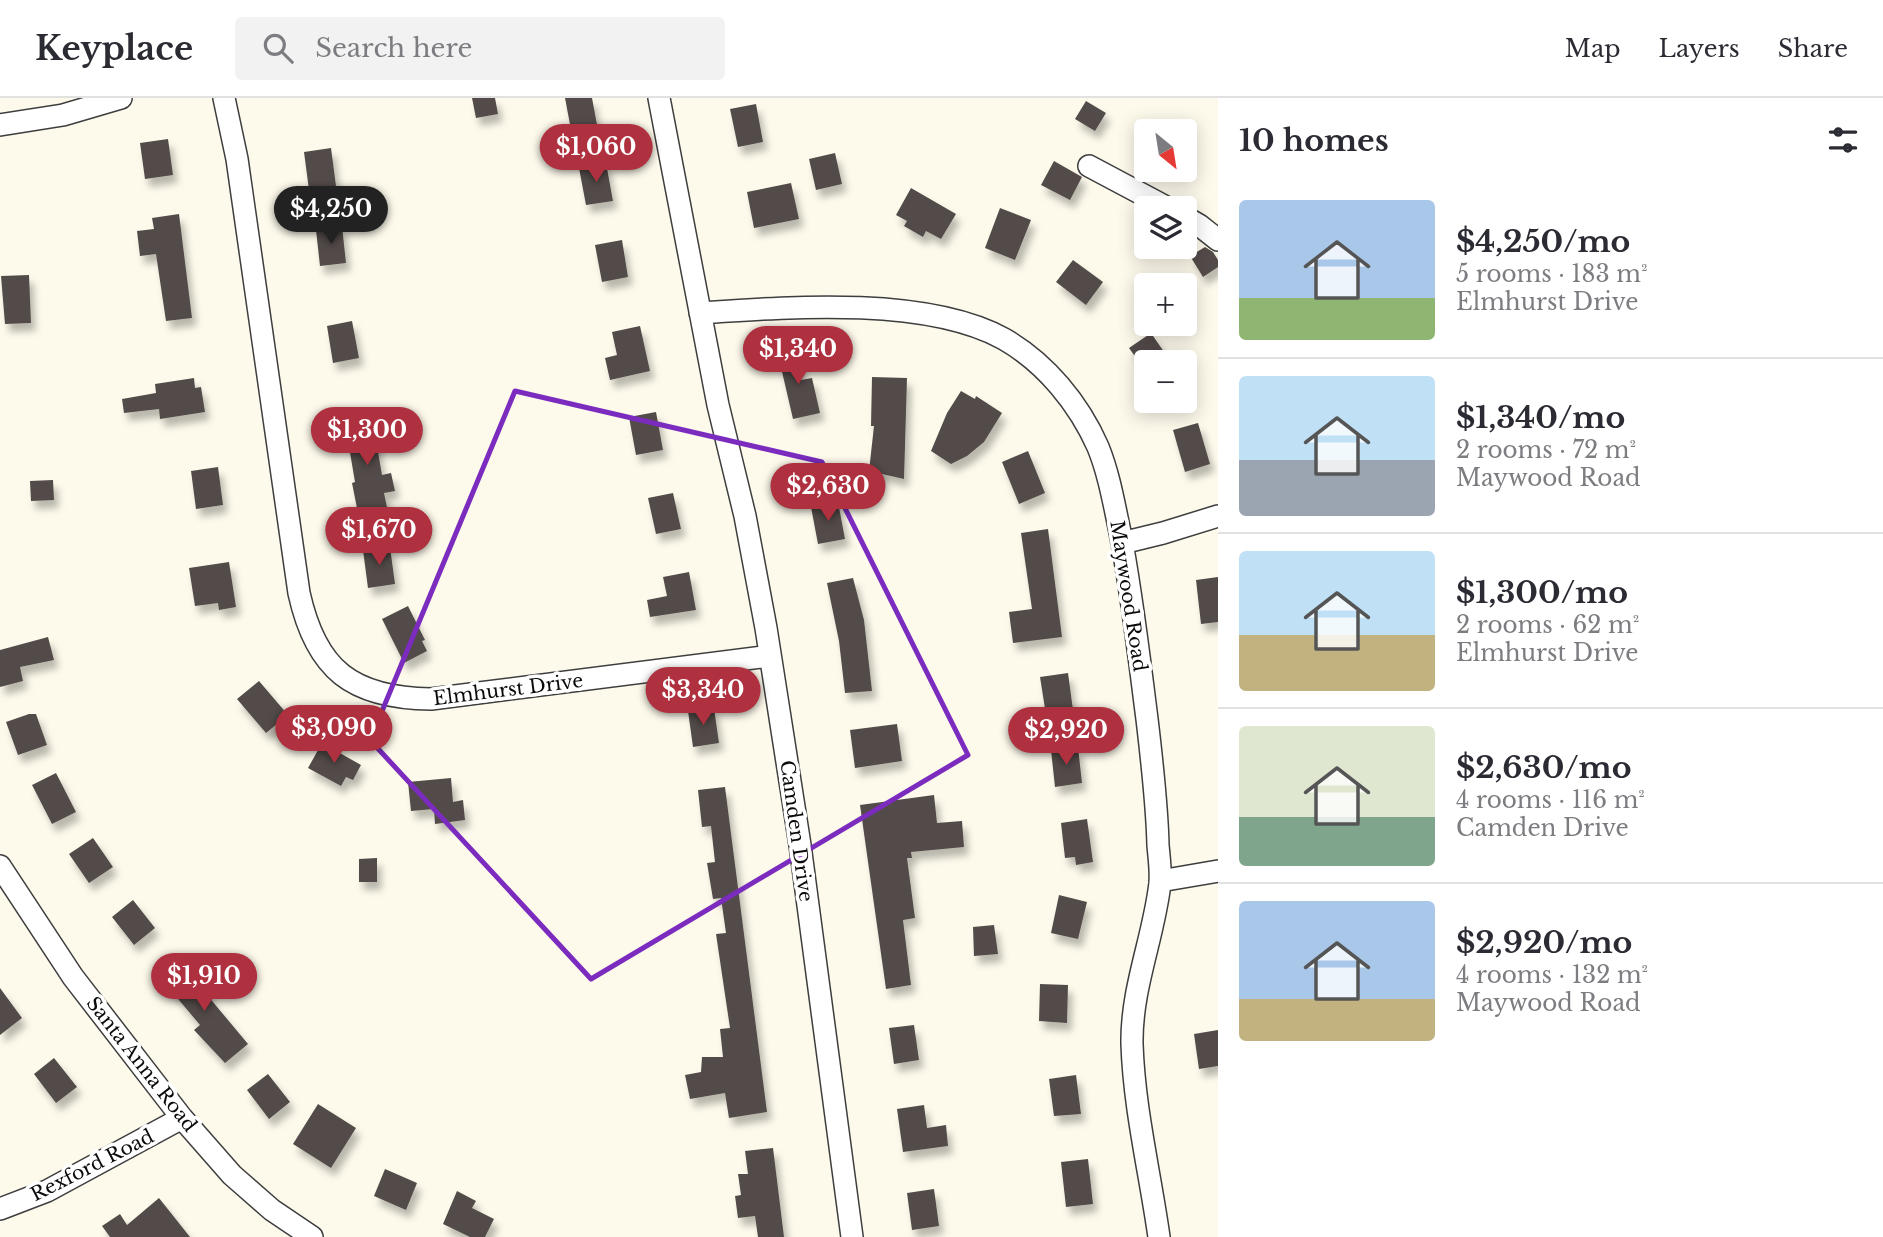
<!DOCTYPE html>
<html lang="en">
<head>
<meta charset="utf-8">
<style>
  :root { --surface:#fff; --page:#f2f2f3; --text:#2b2b33; --muted:#7c7c81; --line:#e1e1e2; --accent:#af303e }
  body { margin:0; font-family:"Libre Baskerville",serif; background:var(--page); color:var(--text); height:100vh; display:flex; flex-direction:column; font-size:26px; white-space:nowrap }
  * { box-sizing:border-box; margin:0 }
  p { font-size:23px; color:var(--muted) }
  .icon { flex:none; width:38px; height:38px; fill:none; stroke:currentColor; stroke-width:2; stroke-linecap:round; stroke-linejoin:round }
  .map { position:relative; flex:1; overflow:hidden }
  .sheet { display:flex; flex-direction:column; background:var(--surface); width:665px }
  .sheet>* { flex:none }
  .needle { width:46px; rotate:150deg }
  .controls { position:absolute; left:1134px; top:21px; display:grid; gap:14px }
  .controls a { display:grid; place-items:center; width:63px; height:63px; border-radius:7px; background:var(--surface); box-shadow:0 4px 18px #0003; font-size:35px }
  .price { position:absolute; translate:-50% -60px; padding:0 16px; border-radius:24px; background:var(--accent); color:#fff; font-size:23px; line-height:46px; filter:drop-shadow(0 2px 4px #0008) }
  .price::after { content:''; position:absolute; left:50%; top:42px; width:21px; height:16px; margin-left:-10px; background:inherit; clip-path:polygon(0 0,100% 0,50% 100%) }
  .price.current { background:#222; color:#fff }
  ul { padding:0; list-style:none }
  li { display:flex; align-items:center; gap:21px; height:175px; padding:0 21px }
  li+li { border-top:2px solid var(--line) }
  li span { display:grid; place-items:center; flex:none; width:196px; height:140px; border-radius:7px; color:#555 }
  li>.icon { margin-inline-start:auto }
  span .icon { width:84px; height:84px; fill:#fffc; stroke-width:1 }
  li b { font-size:30px }
  h2 { display:flex; justify-content:space-between; align-items:center; height:84px; padding:0 21px; font-size:30px }
  header { display:flex; align-items:center; gap:42px; box-sizing:border-box; height:98px; padding:0 35px; background:var(--surface); border-bottom:2px solid var(--line) }
  header strong { font-size:33px }
  nav { display:flex; gap:38px; margin-inline-start:auto; font-size:24px }
  .search { width:490px; height:63px; background:var(--page); display:flex; align-items:center; gap:18px; box-sizing:border-box; padding:0 24px; border-radius:7px; color:var(--muted); font-size:26px }
  main { display:flex; flex:1; min-height:0 }
  .map>svg:first-child { display:block }
  .building { fill:#534c48; filter:url(#shadow) }
  .lines { fill:none; stroke-linecap:round; stroke-linejoin:round }
  .minor-casing { stroke:#3e3e3e; stroke-width:24 }
  .minor { stroke:#fff; stroke-width:21 }
  .marked { fill:none; stroke:#7b2cbf; stroke-width:5; stroke-linejoin:round }
  .labels { text-anchor:middle; stroke-width:7; stroke-linejoin:round; paint-order:stroke }
  .street-label { font-size:19px; fill:#0b0b0b; stroke:#fff }
</style>
</head>
<body>
<header>
<strong>Keyplace</strong>
<div class="search"><svg class="icon" aria-label="search" viewBox="0 0 24 24"><circle cx="10" cy="10" r="6"/><path d="M15 15l6 6"/></svg>Search here</div>
<nav><a>Map</a><a>Layers</a><a>Share</a></nav>
</header>
<main>
<div class="map">
<svg width="1218" height="1139" viewBox="0 0 1218 1139">
  <defs>
    <filter id="shadow"><feDropShadow dx="4.5" dy="8" stdDeviation="3.5" flood-color="#0004"/></filter>
  </defs>
  <rect width="100%" height="100%" fill="#fdf9eb"/>
  <path class="building" d="M472,0H495L498,16L476,20Z
    M565,0H592L598,32L572,37Z
    M1086,3L1106,15L1095,33L1075,21Z
    M756,6L763,44L738,49L730,11Z
    M168,41L173,77L145,81L140,45Z
    M331,50L336,88L309,92L304,54Z
    M835,55L842,86L816,92L809,61Z
    M1054,63L1082,79L1070,102L1041,87Z
    M606,65L613,103L586,107L579,70Z
    M791,85L799,121L754,130L747,94Z
    M911,90L956,116L941,141L926,133L923,139L904,128L907,123L896,117Z
    M1000,110L1031,122L1015,162L985,150Z
    M179,116L192,220L166,223L156,156L140,158L137,133L154,131L152,120Z
    M342,128L346,165L320,168L316,132Z
    M622,142L628,179L602,184L595,147Z
    M1205,149L1213,154L1218,162V169L1203,179L1190,158Z
    M1073,162L1103,184L1086,207L1056,184Z
    M29,177L31,225L5,226L1,178Z
    M352,223L359,260L333,265L327,228Z
    M640,228L650,273L610,282L605,260L617,257L612,234Z
    M1151,235L1171,264H1139L1129,250Z
    M793,248L801,282L812,280L820,315L793,321L777,252Z
    M872,279L907,280L904,381L869,373L874,328H871Z
    M194,280L195,290L201,289L205,314L160,321L159,311L124,315L122,301L156,295L155,286Z
    M961,293L975,301L976,298L1002,315L984,344L967,358L951,366L931,353L947,315Z
    M371,314L382,377L391,375L395,393L384,395L388,414L359,420L352,385L355,384L344,319Z
    M656,314L663,352L636,357L629,319Z
    M1198,325L1210,366L1185,374L1173,332Z
    M1028,353L1045,395L1019,406L1002,364Z
    M218,369L223,407L196,411L191,373Z
    M53,382L54,402L31,403L30,383Z
    M673,395L681,431L656,436L648,400Z
    M838,404L845,441L818,446L811,409Z
    M1048,431L1062,539L1013,545L1009,514L1032,511L1021,435Z
    M390,449L395,486L368,490L363,452Z
    M229,464L236,509L219,512L218,505L195,508L189,470Z
    M689,474L696,512L650,519L647,502L667,498L663,479Z
    M1218,479V524L1201,526L1196,482Z
    M853,480L864,522L872,593L845,595L839,543L827,485Z
    M408,508L425,542L422,543L427,553L404,565L382,521Z
    M48,539L54,562L20,569L23,583L0,589V552Z
    M1068,575L1073,612L1046,617L1040,579Z
    M259,583L288,617L266,635L237,601Z
    M714,610L719,645L693,649L688,613Z
    M29,616H36L47,647L18,657L6,624Z
    M897,626L902,663L855,670L850,632Z
    M322,645L361,667L353,682L346,679L341,688L308,670Z
    M1078,649L1082,685L1055,689L1051,652Z
    M56,675L76,714L52,726L32,687Z
    M451,680L453,704L463,702L465,722L435,726L434,711L411,713L408,684Z
    M725,689L767,1014L729,1020L725,995L690,1001L685,977L701,974L702,959H723L720,931L730,930L716,836L726,835L721,800L713,801L707,765L715,764L711,728L702,729L698,692Z
    M934,697L937,725L962,723L964,749L911,754L912,760H907L915,820L903,822L911,887L886,891L860,707Z
    M1087,721L1093,764L1076,767L1075,759L1065,760L1061,725Z
    M93,740L113,769L89,785L69,756Z
    M377,760V784H359V761Z
    M1059,797L1087,804L1078,841L1051,835Z
    M133,802L155,830L134,847L112,819Z
    M994,827L998,856L974,858L973,829Z
    M177,861L248,946L225,965L194,932L200,927L158,877Z
    M1040,886L1068,887L1067,925L1039,923Z
    M0,890L22,920L0,937Z
    M914,927L919,962L894,966L889,930Z
    M1218,932V968L1199,971L1194,936Z
    M54,960L77,989L56,1005L34,976Z
    M268,976L290,1004L269,1021L247,992Z
    M1076,977L1081,1016L1054,1018L1049,981Z
    M318,1006L356,1030L331,1070L293,1046Z
    M924,1007L927,1030L946,1027L948,1048L903,1054L897,1011Z
    M773,1050L784,1139H758L755,1118L738,1120L735,1098L741,1097L738,1076H748L745,1053Z
    M1088,1061L1093,1106L1066,1109L1061,1064Z
    M385,1071L417,1085L406,1112L374,1098Z
    M934,1091L939,1128L912,1132L907,1095Z
    M457,1093L476,1103L472,1110L494,1121L485,1139H470L443,1126Z
    M159,1100L190,1139H110L102,1128L120,1116L127,1127Z"/>
  <g class="lines">
    <defs>
      <path id="minor" d="M224,0L237,61L299,495C316,572 352,600 431,601L770,558
        M659,0L718,307L745,418L766,530L800,747L852,1139
        M0,27L63,17L121,0
        M1089,68L1168,110
        M1185,119L1199,127L1218,142
        M700,215C788,209 926,198 1004,241C1046,265 1079,306 1098,349C1109,376 1114,406 1120,434C1132,496 1139,559 1147,621C1152,663 1157,705 1158,747C1159,759 1161,772 1160,785C1154,839 1131,890 1132,946C1134,1010 1150,1075 1159,1139
        M1122,445L1163,435L1218,418
        M0,768L73,879L182,1020L232,1077L272,1112L312,1139
        M1160,783L1218,773
        M0,1111L47,1093L182,1020"/>
    </defs>
    <use href="#minor" class="minor-casing"/>
    <use href="#minor" class="minor"/>
  </g>
  <path class="marked" d="M515,293L822,364L968,657L591,881L370,642Z"/>
  <g class="labels">
    <g class="street-label">
      <text transform="translate(1129 498) rotate(81)" y="7">Maywood Road</text>
      <text transform="translate(508 591) rotate(-7)" y="7">Elmhurst Drive</text>
      <text transform="translate(797 733) rotate(82)" y="7">Camden Drive</text>
      <text transform="translate(142 966) rotate(52)" y="7">Santa Anna Road</text>
      <text transform="translate(92 1067) rotate(-27)" y="7">Rexford Road</text>
    </g>
  </g>
</svg>
<div class="controls">
<a><svg class="needle" viewBox="-14 -14 28 28"><path d="M0-13l5 13h-10z" fill="#e53935"/><path d="M0 13l5-13h-10z" fill="#7c7c81"/></svg></a>
<a><svg class="icon" aria-label="layers" viewBox="0 0 24 24"><path d="M12 4l9 5-9 5-9-5zM3 14l9 5 9-5"/></svg></a>
<a>+</a>
<a>−</a>
</div>
<b class="price" style="left:596px;top:86px">$1,060</b>
<b class="price current" style="left:331px;top:148px">$4,250</b>
<b class="price" style="left:798px;top:288px">$1,340</b>
<b class="price" style="left:367px;top:369px">$1,300</b>
<b class="price" style="left:828px;top:425px">$2,630</b>
<b class="price" style="left:379px;top:469px">$1,670</b>
<b class="price" style="left:703px;top:629px">$3,340</b>
<b class="price" style="left:334px;top:667px">$3,090</b>
<b class="price" style="left:1066px;top:669px">$2,920</b>
<b class="price" style="left:204px;top:915px">$1,910</b>
</div>
<section class="sheet">
<h2>10 homes<svg class="icon" aria-label="filters" viewBox="0 0 24 24"><path d="M4 7h16M4 17h16"/><circle cx="9" cy="7" r="2"/><circle cx="15" cy="17" r="2"/></svg></h2>
<ul>
<li><span style="background:linear-gradient(#a9c7e8 70%,#8fb573 0)"><svg class="icon" aria-label="home" viewBox="0 0 24 24"><path d="M3 11l9-7 9 7M6 9v11h12V9"/></svg></span><div><b>$4,250/mo</b><p>5 rooms · 183 m²</p><p>Elmhurst Drive</p></div></li>
<li><span style="background:linear-gradient(#bfe0f5 60%,#9aa5b1 0)"><svg class="icon" aria-label="home" viewBox="0 0 24 24"><path d="M3 11l9-7 9 7M6 9v11h12V9"/></svg></span><div><b>$1,340/mo</b><p>2 rooms · 72 m²</p><p>Maywood Road</p></div></li>
<li><span style="background:linear-gradient(#bfe0f5 60%,#c2b280 0)"><svg class="icon" aria-label="home" viewBox="0 0 24 24"><path d="M3 11l9-7 9 7M6 9v11h12V9"/></svg></span><div><b>$1,300/mo</b><p>2 rooms · 62 m²</p><p>Elmhurst Drive</p></div></li>
<li><span style="background:linear-gradient(#dfe7d0 65%,#7fa58c 0)"><svg class="icon" aria-label="home" viewBox="0 0 24 24"><path d="M3 11l9-7 9 7M6 9v11h12V9"/></svg></span><div><b>$2,630/mo</b><p>4 rooms · 116 m²</p><p>Camden Drive</p></div></li>
<li><span style="background:linear-gradient(#a9c7e8 70%,#c2b280 0)"><svg class="icon" aria-label="home" viewBox="0 0 24 24"><path d="M3 11l9-7 9 7M6 9v11h12V9"/></svg></span><div><b>$2,920/mo</b><p>4 rooms · 132 m²</p><p>Maywood Road</p></div></li>
</ul>
</section>
</main>
</body>
</html>
